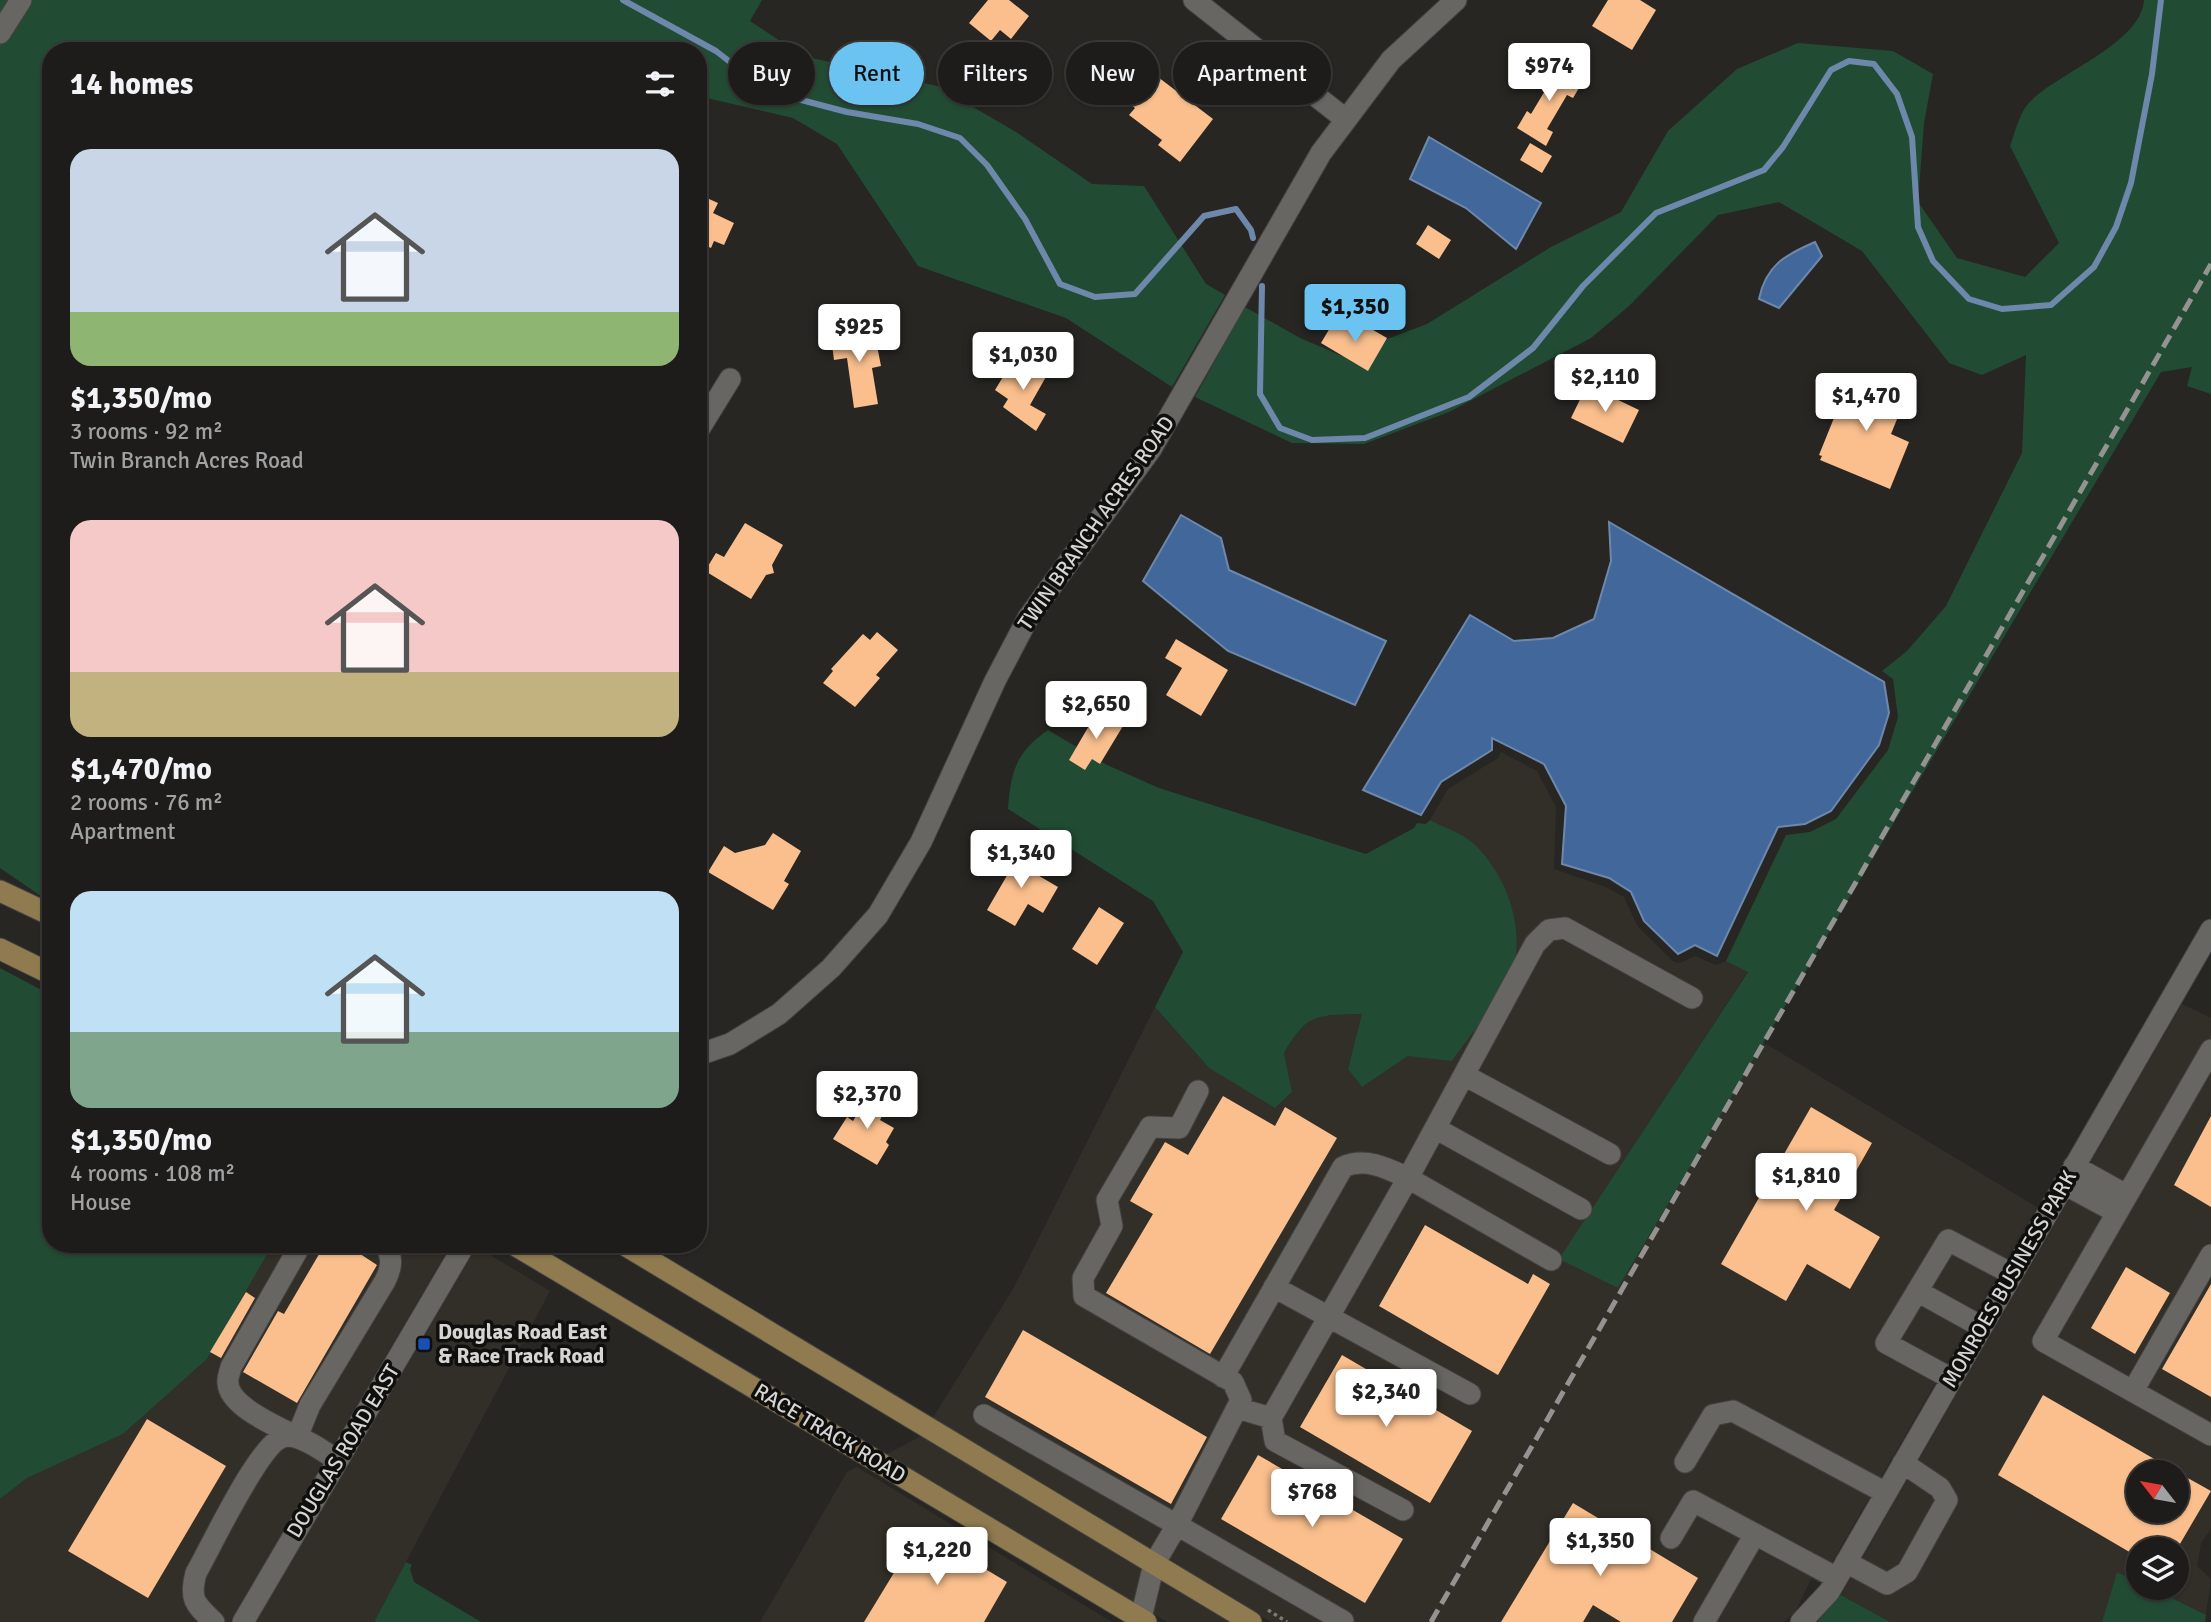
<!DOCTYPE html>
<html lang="en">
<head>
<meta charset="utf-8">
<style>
  :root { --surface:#1d1c1a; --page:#252523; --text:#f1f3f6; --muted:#a0a1a2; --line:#3b3a39; --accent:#6bc3f2 }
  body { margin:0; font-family:Signika,sans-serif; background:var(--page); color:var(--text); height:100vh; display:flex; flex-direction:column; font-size:26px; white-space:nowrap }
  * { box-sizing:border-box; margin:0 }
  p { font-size:23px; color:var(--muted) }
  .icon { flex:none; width:38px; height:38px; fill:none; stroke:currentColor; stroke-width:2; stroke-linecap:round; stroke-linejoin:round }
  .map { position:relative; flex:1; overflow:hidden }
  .side { position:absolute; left:42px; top:42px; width:665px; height:1211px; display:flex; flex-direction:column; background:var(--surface); border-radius:28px; box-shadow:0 2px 5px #0004,0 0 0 2px var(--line) }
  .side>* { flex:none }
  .guide { position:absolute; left:728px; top:42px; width:665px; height:63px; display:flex; gap:14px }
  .needle { width:46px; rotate:301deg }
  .controls { position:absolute; left:2126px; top:1460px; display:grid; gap:14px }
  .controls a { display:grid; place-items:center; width:63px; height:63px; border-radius:50%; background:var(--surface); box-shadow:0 2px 5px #0004,0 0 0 2px var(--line); font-size:35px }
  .price { position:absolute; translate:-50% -60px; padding:0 16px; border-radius:7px; background:#fff; color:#222; font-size:23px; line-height:46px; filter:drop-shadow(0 2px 4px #0008) }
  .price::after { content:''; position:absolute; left:50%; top:42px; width:21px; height:16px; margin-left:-10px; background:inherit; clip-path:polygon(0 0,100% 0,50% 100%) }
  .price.current { background:var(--accent); color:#111 }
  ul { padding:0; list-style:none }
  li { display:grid; align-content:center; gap:14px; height:371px; padding:0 28px }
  li span { display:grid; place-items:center; height:217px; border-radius:21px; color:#555 }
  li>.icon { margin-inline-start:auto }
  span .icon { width:126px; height:126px; fill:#fffc; stroke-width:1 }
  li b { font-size:30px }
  h2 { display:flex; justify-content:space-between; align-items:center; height:84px; padding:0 28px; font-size:30px }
  .tag { padding:0 24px; border-radius:32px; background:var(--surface); box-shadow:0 2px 5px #0004,0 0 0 2px var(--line); font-size:24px; line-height:63px }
  .tag.current { background:var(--accent); color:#111 }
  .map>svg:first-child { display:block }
  .built { fill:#322f28; fill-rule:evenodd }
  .green { fill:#214c33 }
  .water { fill:#41679b; stroke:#6e88ac; stroke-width:2 }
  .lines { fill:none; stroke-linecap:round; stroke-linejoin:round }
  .stream { stroke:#6e88ac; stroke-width:6 }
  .building { fill:#fabf8d }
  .minor-casing { stroke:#434240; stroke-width:23 }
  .major-casing { stroke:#434240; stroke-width:23 }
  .path { stroke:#7c7b78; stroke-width:3.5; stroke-dasharray:3.5 3.5; stroke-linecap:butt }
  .minor { stroke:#676663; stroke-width:21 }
  .major { stroke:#8f7b4f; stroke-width:21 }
  .rail { stroke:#949391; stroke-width:5; stroke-dasharray:14 7; stroke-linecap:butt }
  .transit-dot { fill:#1a4fb4; stroke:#0f0f0d; stroke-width:2.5 }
  .labels { text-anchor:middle; stroke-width:7; stroke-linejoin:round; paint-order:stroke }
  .street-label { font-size:21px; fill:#d6d5d3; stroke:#0f0f0d }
  .poi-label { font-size:21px; font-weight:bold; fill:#d6d5d3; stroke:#0f0f0d; text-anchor:start }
</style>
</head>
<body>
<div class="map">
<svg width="2211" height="1622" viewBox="0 0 2211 1622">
  <rect width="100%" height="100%" fill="#272623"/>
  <path class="built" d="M1501,752L1537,771L1556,807L1554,869L1606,887L1624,897L1638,927L1674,962L1680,963L1695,956L1716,965L1726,961L1748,971L1560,1259L1618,1288L1763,1042L2037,1207L1820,1583L1811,1579L1796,1611L1784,1622H1271L932,1419L1013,1289L1155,1007L1209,1068L1275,1108L1292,1092L1284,1053L1296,1033L1315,1016L1363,1014L1348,1069L1362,1087L1408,1056L1471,841L1430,820L1448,789L1498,758Z
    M2182,1004L2211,1018V1529L2201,1543L2197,1566L2211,1579L2206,1615L2150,1587H2177V1549H2138V1582L2117,1572L2102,1622H1890L1841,1595ZM2138,1472H2177V1510H2138Z
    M273,1244H451L230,1622H0V1499L27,1478L123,1434L207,1359Z
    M477,1247L550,1291L374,1622H256Z
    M921,1436L1231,1622H1167L885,1455Z
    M857,1467L1112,1622H760L847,1472Z"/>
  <path class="green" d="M0,0H762L750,21L803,56L937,86L1016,132L1092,184L1144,186L1206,284L1225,295L1172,387L1066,318L918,266L837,144L793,118L698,96V51H51V903L0,868Z
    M2144,0H2211V394L2187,386L2192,367L2161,372L1618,1288L1559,1259L1748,972L1726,961L1786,835L1810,832L1836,819L1888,750L1898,717L1893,679L1882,671L1907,651L1946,606L2022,453L2026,355L1982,375L1949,363L1862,251L1779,202L1718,215L1629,306L1591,338L1449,412L1364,444L1292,443L1195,397L1245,307L1300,338L1342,356L1427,324L1551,247L1621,212L1668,131L1737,69L1798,43L1893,51L1933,74L1924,123L1918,202L1957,258L2025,277L2059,243L2010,146C2015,133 2020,111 2030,102C2057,73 2141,44 2144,0Z
    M1048,730L1107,765L1159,788L1366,854L1414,828L1417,823L1426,824L1430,820C1443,827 1462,833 1473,843C1506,874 1525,925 1513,971C1509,987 1464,1043 1452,1061L1408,1056L1362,1087L1348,1069L1362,1014C1318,1016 1308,1011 1284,1053L1292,1092L1275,1108L1209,1068L1155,1007L1183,952L1153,901L1008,809C1011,772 1015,753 1048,730Z
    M0,968L51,995V1244H273L207,1359L123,1434L27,1478L0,1499Z
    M406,1562L412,1565L410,1569L414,1582L481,1622H374Z
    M2117,1572L2138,1582V1587H2150L2206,1615L2205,1622H2102Z
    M1841,1595L1890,1622H1817Z"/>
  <path class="water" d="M1429,137L1541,203L1516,249L1466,208L1410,179Z
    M1815,242L1822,256L1779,308L1759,299C1766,265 1785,255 1815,242Z
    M1181,515L1221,538L1229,570L1386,641L1355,705L1228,651L1143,581Z
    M1609,522L1884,682L1889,713L1879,745L1831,811L1805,824L1778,827L1717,956L1695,945L1678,954L1644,921L1631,892L1609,878L1562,864L1566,806L1544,764L1492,738V750L1441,782L1421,815L1363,790L1470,615L1514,641L1553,638L1594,619L1611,561Z"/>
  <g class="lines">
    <path class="stream" d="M623,0L716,51L767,91L847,112L918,124L960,138L987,165L1025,219L1060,284L1095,297L1135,294L1204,216L1236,209L1251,230L1253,238
      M1262,286L1260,394L1280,428L1312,440L1365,438L1469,397L1533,348L1583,286L1656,213L1764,170L1783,147L1831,70L1849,61L1874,64L1897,94L1912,137L1918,227L1933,261L1969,299L2002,309L2051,305L2094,267L2116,227L2131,183L2152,74L2161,0"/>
  </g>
  <path class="building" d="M988,0H1009L1029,16L1011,39L1000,30L991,41L969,23Z
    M1608,0H1640L1656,10L1632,50L1592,26Z
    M1547,62L1582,83L1573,98L1567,95L1547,129L1553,132L1546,146L1517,128L1527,111L1531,114L1549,84L1537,77Z
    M1158,77L1213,119L1180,162L1158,145L1162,140L1129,115L1135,108L1123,98L1136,82L1142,87L1149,78L1154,82Z
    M1530,143L1552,156L1542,173L1520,160Z
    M698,194L718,203L713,213L734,223L724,245L714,241L711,248L700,243L698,246Z
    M1428,225L1451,240L1439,259L1416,244Z
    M1334,321L1355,333L1361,323L1387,338L1368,371L1321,343Z
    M874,330L881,366L872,368L878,404L854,408L847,358L834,360L831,337Z
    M1020,359L1047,375L1030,405L1046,414L1036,431L1003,407L1008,399L995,390L1012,362L1017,365Z
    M1852,375L1906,397L1891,434L1909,442L1890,489L1820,460L1822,456L1819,455L1836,413L1833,412Z
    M1587,385L1639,410L1623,443L1571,418Z
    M745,523L783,545L772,565L774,573L766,575L751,599L705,571L716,553L724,557Z
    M877,632L898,650L876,675L880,678L855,707L823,683L833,671L831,669L863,634L870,640Z
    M1176,639L1228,670L1201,716L1166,695L1182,668L1165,658Z
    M1097,712L1123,726L1100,764L1092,759L1085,770L1069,760Z
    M773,833L801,851L784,881L789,884L773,910L708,872L724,846L735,853L765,845Z
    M1013,848L1034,861L1029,870L1058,887L1043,913L1028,904L1015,926L987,910L1009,872L1002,868Z
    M1099,907L1124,923L1097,965L1072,949Z
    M869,1094L888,1105L880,1120L894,1128L886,1142L889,1145L877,1165L833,1139L847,1117L853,1121Z
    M1223,1096L1275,1126L1285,1107L1337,1138L1210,1354L1106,1293L1153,1214L1130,1201L1165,1142L1188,1155Z
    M1811,1107L1872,1143L1834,1210L1880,1237L1850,1289L1807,1264L1786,1301L1721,1264Z
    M2211,1116V1207L2174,1185Z
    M1425,1225L1528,1284L1533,1274L1550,1284L1498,1375L1379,1306Z
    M325,1244H345L377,1265L297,1403L243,1372L278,1311L284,1314Z
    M2126,1267L2170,1293L2135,1354L2091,1328Z
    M2211,1284V1397L2162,1369Z
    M246,1292L255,1298L221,1358L210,1352Z
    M1023,1330L1207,1437L1171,1504L985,1397Z
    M1342,1355L1472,1431L1430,1503L1300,1427Z
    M2043,1395L2177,1472H2138V1510H2177V1472L2211,1491L2177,1549H2138V1557L1998,1475Z
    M147,1419L226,1466L148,1598L68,1551Z
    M1258,1455L1403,1539L1365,1603L1221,1519Z
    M1573,1503L1698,1578L1672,1622H1621L1593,1605L1583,1622H1501Z
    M920,1530L1007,1582L984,1622H864Z"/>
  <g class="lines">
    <defs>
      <path id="minor" d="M1194,0L1344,118
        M0,33L21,0
        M698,431L730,379
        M2211,1050L2043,1341L2211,1435
        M698,1055L730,1044L779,1014L831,968L878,915L921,842L995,681L1028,618L1151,449L1321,153L1391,60L1456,0
        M1464,1075L1610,1154
        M1198,1091L1179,1128L1150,1127L1107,1200L1112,1226L1083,1278L1084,1296L1233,1382L1241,1400L1177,1525L1343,1621
        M1435,1128L1581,1209
        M2074,1166L2126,1195
        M2064,1184L2116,1212
        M301,1244L231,1367C230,1372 227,1378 228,1383C229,1407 279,1427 297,1437L310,1405L385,1281C392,1267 393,1258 385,1244
        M1551,1260L1408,1178L1535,944L1549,930L1565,928L1692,998
        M1274,1287L1470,1394
        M1917,1291L1982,1327
        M1223,1377L1343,1167C1365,1157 1387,1168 1408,1178L1271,1418L1237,1408
        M1952,1379L1886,1343L1948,1240L2012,1274
        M2133,1391L2211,1255
        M984,1415L1177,1525L1154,1564L1140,1622
        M1271,1418L1275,1441L1403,1510
        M1685,1462L1713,1415L1733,1411L1886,1493
        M1671,1538L1693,1501L1837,1578
        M1846,1562L1887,1584L1907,1572L1947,1500L1940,1488L1903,1463
        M214,1622C195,1604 189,1600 196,1573C211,1547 259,1444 283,1437C299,1432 324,1452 337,1460
        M243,1622L465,1244
        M1704,1622L1755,1534
        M1801,1622L1829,1592L2211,930"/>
      <path id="major" d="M0,891L51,915
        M0,949L51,974
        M513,1244L1146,1622
        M623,1244L1251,1622"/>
    </defs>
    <use href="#minor" class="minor-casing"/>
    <use href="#major" class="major-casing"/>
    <path class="path" d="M1268,1610L1287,1622"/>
    <use href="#minor" class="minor"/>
    <use href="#major" class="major"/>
    <path class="rail" d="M1431,1622L2211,264"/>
  </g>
  <rect class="transit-dot" x="417" y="1337" width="14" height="14" rx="3.5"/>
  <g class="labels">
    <g class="street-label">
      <text transform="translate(1096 523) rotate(-55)" y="7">TWIN BRANCH ACRES ROAD</text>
      <text transform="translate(2009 1279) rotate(-60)" y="7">MONROES BUSINESS PARK</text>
      <text transform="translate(830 1433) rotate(31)" y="7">RACE TRACK ROAD</text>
      <text transform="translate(343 1451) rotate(-59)" y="7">DOUGLAS ROAD EAST</text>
    </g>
    <g class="poi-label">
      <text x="438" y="1339">Douglas Road East<tspan x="438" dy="24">&amp; Race Track Road</tspan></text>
    </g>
  </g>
</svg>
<div class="controls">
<a><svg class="needle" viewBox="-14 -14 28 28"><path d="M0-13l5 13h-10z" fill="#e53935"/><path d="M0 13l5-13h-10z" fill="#a0a1a2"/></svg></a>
<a><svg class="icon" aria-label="layers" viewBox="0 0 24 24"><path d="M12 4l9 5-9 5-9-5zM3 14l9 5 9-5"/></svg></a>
</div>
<b class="price" style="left:1549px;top:103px">$974</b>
<b class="price current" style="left:1355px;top:344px">$1,350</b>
<b class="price" style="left:859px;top:364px">$925</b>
<b class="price" style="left:1023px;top:392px">$1,030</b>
<b class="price" style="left:1605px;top:414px">$2,110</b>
<b class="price" style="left:1866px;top:433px">$1,470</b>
<b class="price" style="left:1096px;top:741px">$2,650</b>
<b class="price" style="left:1021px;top:890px">$1,340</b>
<b class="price" style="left:867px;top:1131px">$2,370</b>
<b class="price" style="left:1806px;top:1213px">$1,810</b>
<b class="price" style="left:1386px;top:1429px">$2,340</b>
<b class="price" style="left:1312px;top:1529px">$768</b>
<b class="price" style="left:1600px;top:1578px">$1,350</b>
<b class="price" style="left:937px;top:1587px">$1,220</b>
<div class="guide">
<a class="tag">Buy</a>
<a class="tag current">Rent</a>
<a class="tag">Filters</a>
<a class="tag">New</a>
<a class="tag">Apartment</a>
</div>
<section class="side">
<h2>14 homes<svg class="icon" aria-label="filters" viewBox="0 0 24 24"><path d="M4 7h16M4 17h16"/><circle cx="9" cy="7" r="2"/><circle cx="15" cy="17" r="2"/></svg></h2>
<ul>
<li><span style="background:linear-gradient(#c9d6e8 75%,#8fb573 0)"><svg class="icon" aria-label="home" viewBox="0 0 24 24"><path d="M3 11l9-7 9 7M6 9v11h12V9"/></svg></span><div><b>$1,350/mo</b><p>3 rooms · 92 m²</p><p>Twin Branch Acres Road</p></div></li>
<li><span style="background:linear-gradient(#f6c9c9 70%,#c2b280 0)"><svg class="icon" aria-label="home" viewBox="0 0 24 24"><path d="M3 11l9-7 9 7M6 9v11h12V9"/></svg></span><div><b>$1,470/mo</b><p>2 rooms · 76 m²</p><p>Apartment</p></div></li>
<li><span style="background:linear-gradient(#bfe0f5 65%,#7fa58c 0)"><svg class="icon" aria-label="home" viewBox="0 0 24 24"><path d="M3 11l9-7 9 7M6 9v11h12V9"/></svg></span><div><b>$1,350/mo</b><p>4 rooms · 108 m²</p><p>House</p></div></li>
</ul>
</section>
</div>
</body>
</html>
